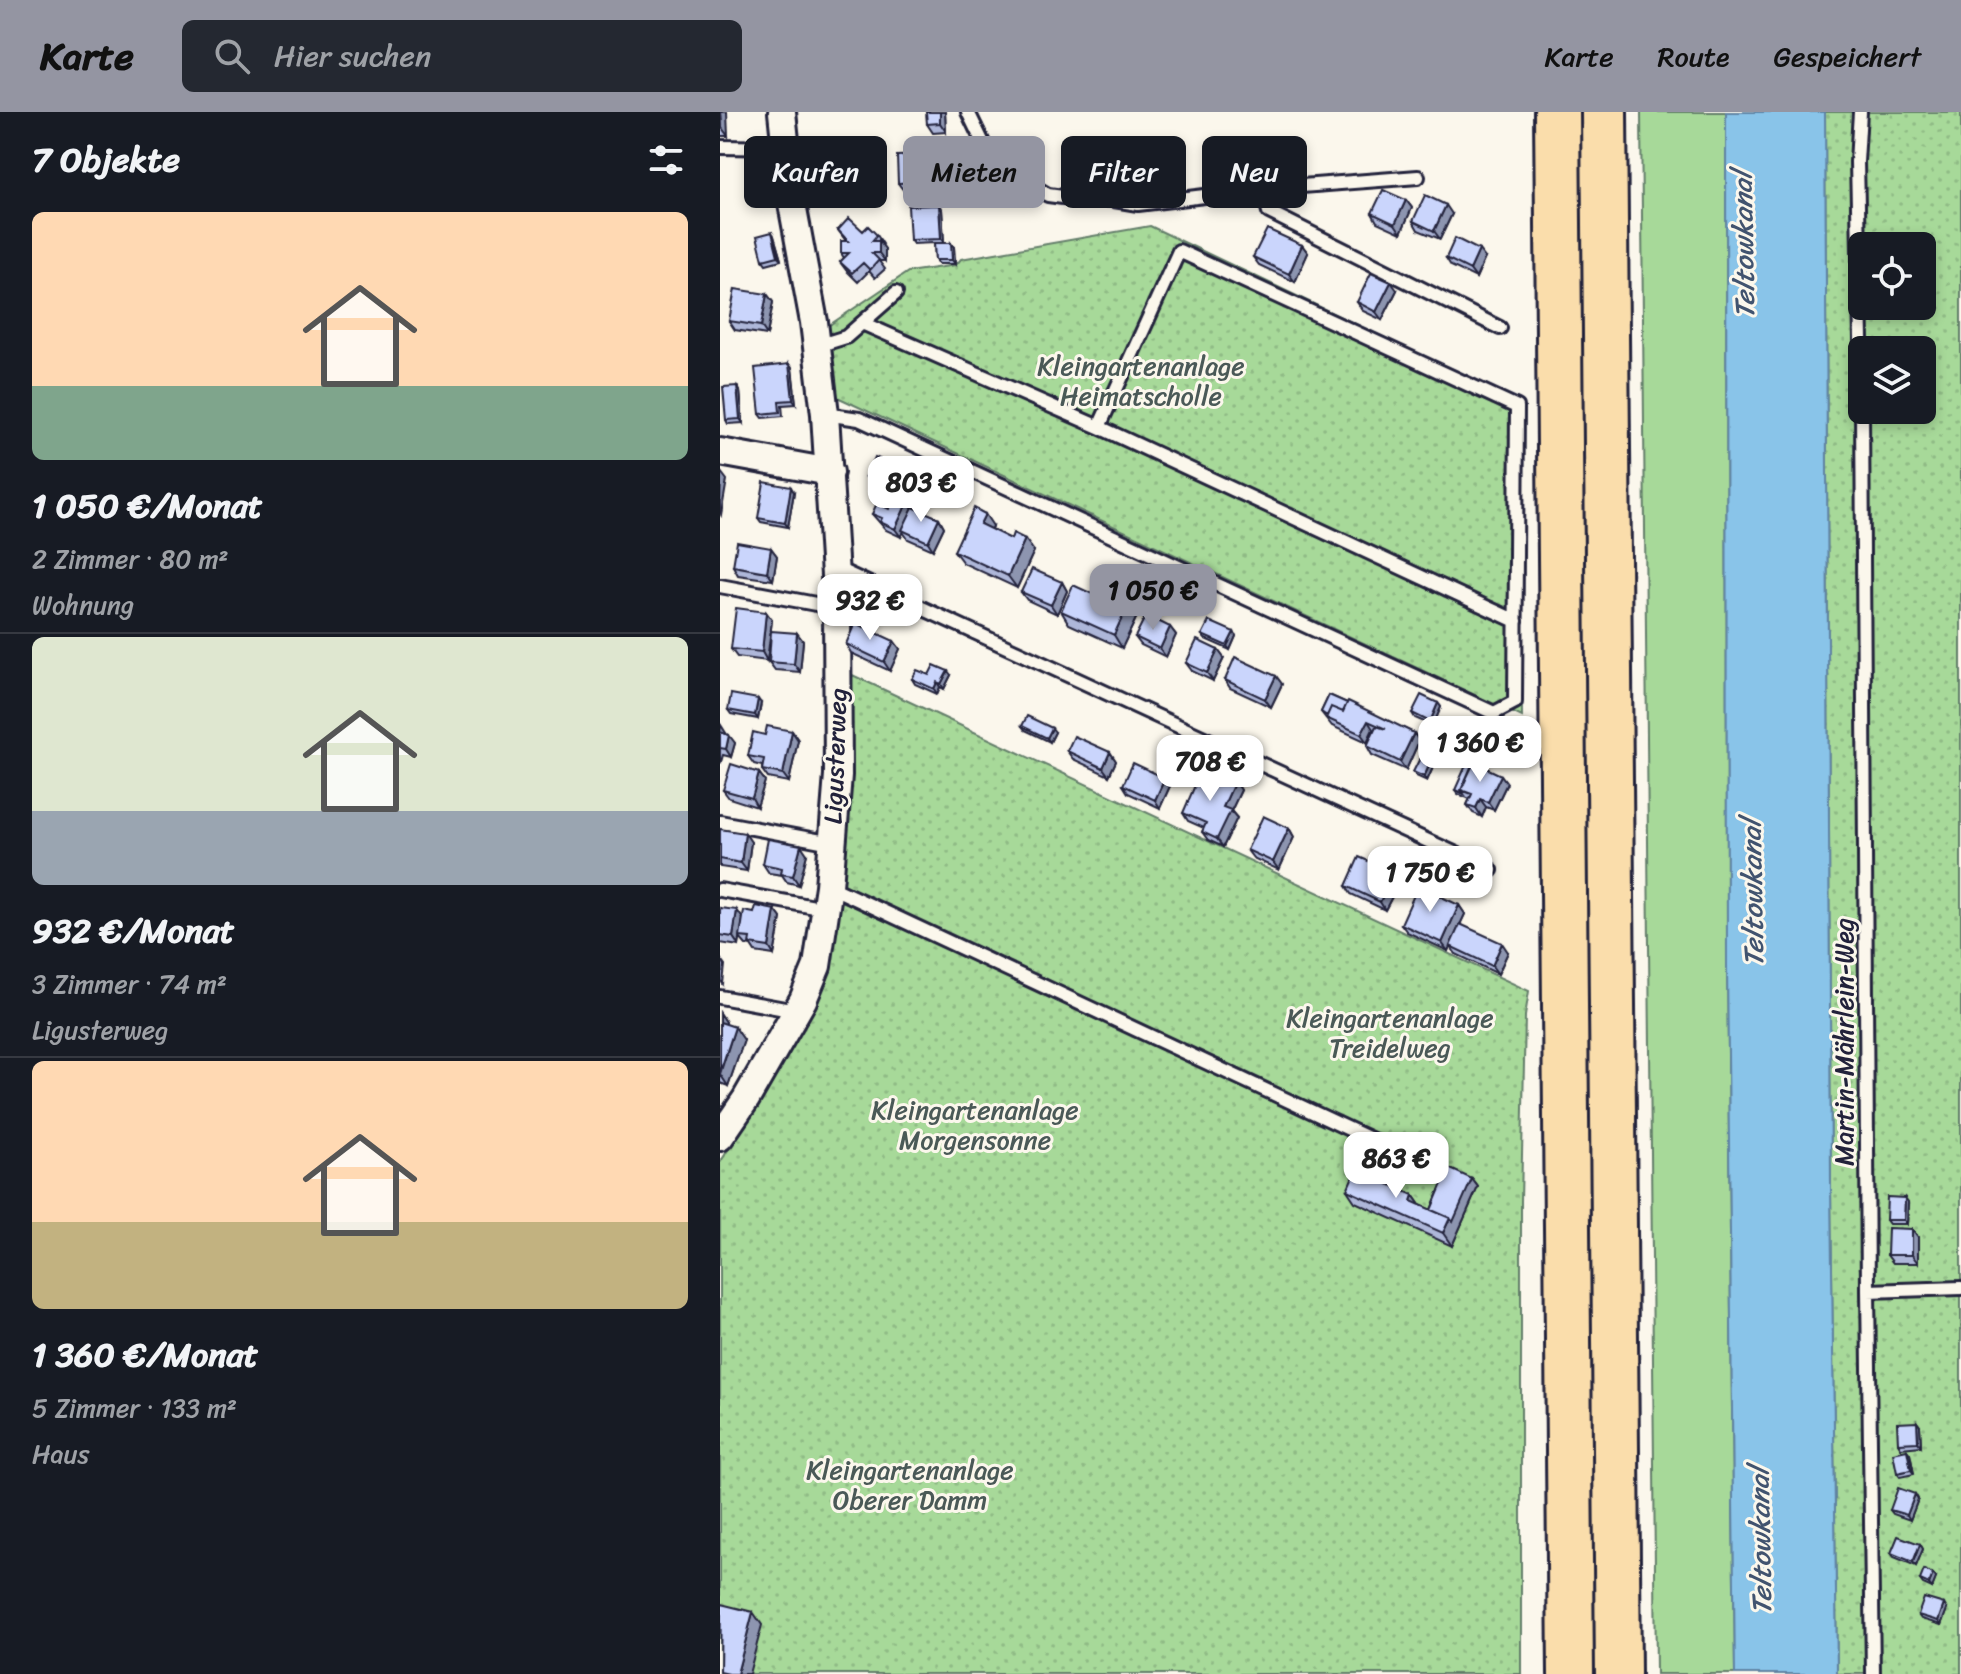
<!DOCTYPE html>
<html lang="de">
<head>
<meta charset="utf-8">
<style>
  :root { --surface:#171b24; --page:#242831; --text:#f1f3f6; --muted:#9ea1a6; --line:#363941; --accent:#9495a2 }
  body { margin:0; font-family:Sriracha,sans-serif; background:var(--page); color:var(--text); height:100vh; display:flex; flex-direction:column; font-size:30px; white-space:nowrap }
  * { box-sizing:border-box; margin:0 }
  p { font-size:26px; color:var(--muted) }
  .icon { flex:none; width:44px; height:44px; fill:none; stroke:currentColor; stroke-width:2; stroke-linecap:round; stroke-linejoin:round }
  .map { position:relative; flex:1; overflow:hidden }
  .drawer { display:flex; flex-direction:column; background:var(--surface); width:720px }
  .drawer>* { flex:none }
  .banner { position:absolute; left:24px; top:24px; width:760px; height:72px; display:flex; gap:16px }
  .buttons { position:absolute; left:1128px; top:120px; display:grid; gap:16px }
  .buttons a { display:grid; place-items:center; width:88px; height:88px; border-radius:12px; background:var(--surface); box-shadow:0 4px 12px #0003; font-size:40px }
  .price { position:absolute; translate:-50% -68px; padding:0 18px; border-radius:16px; background:#fff; color:#222; font-size:26px; line-height:52px; filter:drop-shadow(0 2px 4px #0008) }
  .price::after { content:''; position:absolute; left:50%; top:48px; width:24px; height:18px; margin-left:-12px; background:inherit; clip-path:polygon(0 0,100% 0,50% 100%) }
  .price.current { background:var(--accent); color:#111 }
  ul { padding:0; list-style:none }
  li { display:grid; align-content:center; gap:16px; height:424px; padding:0 32px }
  li+li { border-top:2px solid var(--line) }
  li span { display:grid; place-items:center; height:248px; border-radius:12px; color:#555 }
  li>.icon { margin-inline-start:auto }
  span .icon { width:144px; height:144px; fill:#fffc; stroke-width:1 }
  li b { font-size:34px }
  h2 { display:flex; justify-content:space-between; align-items:center; height:96px; padding:0 32px; font-size:34px }
  .pill { padding:0 28px; border-radius:12px; background:var(--surface); box-shadow:0 4px 12px #0003; font-size:28px; line-height:72px }
  .pill.current { background:var(--accent); color:#111 }
  header { display:flex; align-items:center; gap:48px; box-sizing:border-box; height:112px; padding:0 40px; background:var(--accent); color:#111 }
  header strong { font-size:38px }
  nav { display:flex; gap:44px; margin-inline-start:auto; font-size:28px }
  .search { width:560px; height:72px; background:var(--page); display:flex; align-items:center; gap:20px; box-sizing:border-box; padding:0 28px; border-radius:12px; color:var(--muted); font-size:30px }
  main { display:flex; flex:1; min-height:0 }
  .map>svg:first-child { display:block }
  .grass { fill:#a7d999; stroke:#647e6a; stroke-width:2 }
  .garden { fill:url(#garden-dots); stroke:#647e6a; stroke-width:2; fill-rule:evenodd }
  .water { fill:#89c4e9; stroke:#6083a3; stroke-width:2 }
  .lines { fill:none; stroke-linecap:round; stroke-linejoin:round }
  .service-casing { stroke:#22223b; stroke-width:18 }
  .minor-casing { stroke:#22223b; stroke-width:32 }
  .motorway-casing { stroke:#22223b; stroke-width:50 }
  .service { stroke:#fbf7ec; stroke-width:12 }
  .minor { stroke:#fbf7ec; stroke-width:26 }
  .motorway { stroke:#faddab; stroke-width:44 }
  .wall { fill:#aeb7d9; stroke:#22223b; stroke-width:2 }
  .shaded-wall { fill:#8d95b0; stroke:#22223b; stroke-width:2 }
  .building { fill:#cad5fc; stroke:#22223b; stroke-width:2 }
  .labels { text-anchor:middle; stroke-width:6; stroke-linejoin:round; paint-order:stroke }
  .park-label { font-size:26px; fill:#4a5957; stroke:#fbf7ec }
  .street-label { font-size:26px; fill:#22223b; stroke:#fbf7ec }
  .water-label { font-size:28px; font-style:italic; fill:#41536f; stroke:#fbf7ec }
</style>
</head>
<body>
<header>
<strong>Karte</strong>
<div class="search"><svg class="icon" aria-label="search" viewBox="0 0 24 24"><circle cx="10" cy="10" r="6"/><path d="M15 15l6 6"/></svg>Hier suchen</div>
<nav><a>Karte</a><a>Route</a><a>Gespeichert</a></nav>
</header>
<main>
<section class="drawer">
<h2>7 Objekte<svg class="icon" aria-label="filters" viewBox="0 0 24 24"><path d="M4 7h16M4 17h16"/><circle cx="9" cy="7" r="2"/><circle cx="15" cy="17" r="2"/></svg></h2>
<ul>
<li><span style="background:linear-gradient(#ffd9b3 70%,#7fa58c 0)"><svg class="icon" aria-label="home" viewBox="0 0 24 24"><path d="M3 11l9-7 9 7M6 9v11h12V9"/></svg></span><div><b>1 050 €/Monat</b><p>2 Zimmer · 80 m²</p><p>Wohnung</p></div></li>
<li><span style="background:linear-gradient(#dfe7d0 70%,#9aa5b1 0)"><svg class="icon" aria-label="home" viewBox="0 0 24 24"><path d="M3 11l9-7 9 7M6 9v11h12V9"/></svg></span><div><b>932 €/Monat</b><p>3 Zimmer · 74 m²</p><p>Ligusterweg</p></div></li>
<li><span style="background:linear-gradient(#ffd9b3 65%,#c2b280 0)"><svg class="icon" aria-label="home" viewBox="0 0 24 24"><path d="M3 11l9-7 9 7M6 9v11h12V9"/></svg></span><div><b>1 360 €/Monat</b><p>5 Zimmer · 133 m²</p><p>Haus</p></div></li>
</ul>
</section>
<div class="map">
<svg width="1241" height="1562" viewBox="0 0 1241 1562">
  <defs>
    <pattern id="garden-dots" width="8" height="8" patternUnits="userSpaceOnUse" patternTransform="scale(2)"><rect width="8" height="8" fill="#a7d999"/><path d="M2 2h.1M6 6h.1" fill="none" stroke="#8fba85" stroke-width="1.8" stroke-linecap="round"/></pattern>
  </defs>
  <rect width="100%" height="100%" fill="#fbf7ec"/>
  <filter id="ink" filterUnits="userSpaceOnUse"><feTurbulence type="fractalNoise" baseFrequency=".0125" numOctaves="2"/><feDisplacementMap in="SourceGraphic" scale="16" xChannelSelector="R" yChannelSelector="G"/><feConvolveMatrix kernelMatrix="1 2 1 2 8 2 1 2 1" color-interpolation-filters="sRGB"/></filter>
  <g filter="url(#ink)">
    <path class="grass" d="M921,0H1006L1007,853L1015,1562H936Z"/>
    <path class="garden" d="M1105,0H1241V1562H1117L1111,1076ZM1142,134H1202V194H1142ZM1142,238H1202V298H1142Z
      M430,114L799,290L802,605L113,283L108,214L188,160L236,153L241,147Z
      M128,561L809,879L805,904L801,1089V1562H0V1051L87,908L108,867L131,681Z"/>
    <path class="water" d="M1006,0H1105L1111,1076L1117,1562H1015L1007,853Z"/>
    <g class="lines">
      <defs>
        <path id="service" d="M248,0L264,33L292,62L328,83L365,88L388,87L418,92L543,77L698,65
          M1140,0L1137,50L1142,271
          M0,35L65,36
          M543,77L549,100L780,216
          M142,211L379,315L796,509
          M97,234L126,225L176,181
          M1142,298L1148,1179L1153,1562
          M105,302L139,307L774,601L795,590L797,295L459,139L379,315
          M115,456L771,758
          M0,474L117,496
          M0,710L112,731
          M109,774L676,1039L665,1063
          M0,778L106,797
          M0,885L76,899
          M1148,1179L1241,1176"/>
        <path id="minor" d="M0,340L110,360
          M0,1025L26,987L83,888L97,854L109,774L118,663L117,496L105,302L94,210L71,86L62,0"/>
        <path id="motorway" d="M837,0L851,1562
          M884,0L898,1562"/>
      </defs>
      <use href="#service" class="service-casing"/>
      <use href="#minor" class="minor-casing"/>
      <use href="#motorway" class="motorway-casing"/>
      <use href="#service" class="service"/>
      <use href="#minor" class="minor"/>
      <use href="#motorway" class="motorway"/>
    </g>
    <path class="wall" d="M0,0L8,24H0Z
      M225,0L226,20L213,21L207,12Z
      M203,43L209,51L210,58L216,57L222,66V78L184,79L178,71Z
      M686,88L692,96L681,121L657,110L652,101Z
      M222,97L224,131L234,135L235,152H218L215,148L214,131L193,132L190,128Z
      M732,102L720,127L698,118L693,109Z
      M118,118L143,119L157,123L163,132L162,133L165,137V149H159L165,157L155,166L149,159L138,170L126,158L120,150L124,146L121,141L126,129Z
      M54,124L61,148L46,152L43,148Z
      M582,133L588,141L575,170L539,153L533,145Z
      M726,146H765L756,166L731,154Z
      M677,178L662,208L643,199L637,190Z
      M47,182L53,190L47,223L15,218L9,209Z
      M72,256L76,292L62,293L63,304L43,306L40,302Z
      M17,274L20,279L23,311L8,312L6,308Z
      M178,359L170,379L149,369L146,365Z
      M74,380L68,415L41,410L38,406Z
      M193,396L219,406L224,415L213,438L188,427L183,420L181,425L166,418L152,402L169,397Z
      M273,414L272,418L314,439L297,476L243,451L234,439Z
      M51,436L57,444L53,468L18,463L13,454Z
      M342,470L347,479L337,502L307,488L301,480Z
      M379,485L411,486L420,498L402,536L349,512L341,499Z
      M46,500L52,508L47,549L17,545L11,537Z
      M450,515L456,523L446,545L421,533L415,525Z
      M514,520L516,524L510,538L485,527L482,523Z
      M77,521L83,529L80,560L55,558L49,550Z
      M174,529L180,537L170,559L131,541L126,532Z
      M498,538L504,546L493,569L472,559L466,551Z
      M209,563H231L224,577L220,575L217,582L195,572L192,567Z
      M556,564L562,572L551,595L510,576L505,568Z
      M609,583L694,621L699,629L686,658L652,643L647,634L654,618L647,630L612,614L601,600Z
      M41,591L38,607L11,602L8,598Z
      M718,591L721,595L713,614L695,606L692,601Z
      M0,613L6,622L15,631L11,645L3,643L1,650L0,649Z
      M302,614L335,620L330,630L305,618Z
      M72,619L78,628L69,670L48,666L42,658V654L34,652L28,644L45,623Z
      M347,639L390,640L396,649L389,664L353,647Z
      M712,647L715,651L707,669L696,664L693,660Z
      M39,661L45,669L37,695L9,686L3,678Z
      M781,663L787,671L774,698L766,695L762,705L753,701L747,693L750,687L738,682L735,678Z
      M445,666L450,674L440,696L408,681L403,673Z
      M515,669L521,678L511,699L517,706L503,735L488,728L482,720L484,716L468,709L463,701L492,670Z
      M569,716L574,725L559,758L533,746L527,738Z
      M0,717L31,730L27,759L0,755Z
      M87,742L79,773L67,770L62,763L49,761L43,752Z
      M666,763L663,768L675,779L665,798L631,782L626,774Z
      M739,793L745,802L740,812L788,840L778,862L736,842L730,834L728,839L687,820L681,812Z
      M0,796L23,806L34,801L55,798L61,806L54,843L35,840L31,834L26,833L20,826L19,834L0,831Z
      M0,901L6,910V912L24,928L8,974L0,971Z
      M715,1062L752,1067L758,1075L732,1134L635,1090L627,1078L693,1083L700,1093L711,1098L722,1071Z
      M1185,1086L1188,1090L1187,1112H1169L1166,1108Z
      M1192,1117L1198,1125V1151H1173L1167,1143Z
      M1197,1310L1200,1314L1201,1334L1181,1336L1178,1331Z
      M1187,1338L1190,1342L1194,1362L1180,1365L1177,1361Z
      M1195,1382L1198,1387L1190,1408L1173,1402L1170,1398Z
      M1200,1432L1203,1437L1196,1454L1174,1445L1171,1441Z
      M1216,1466L1212,1476L1203,1472L1200,1468Z
      M1227,1497L1221,1513L1201,1507L1198,1503Z"/>
    <path class="shaded-wall" d="M1,0H7L8,24L2,16Z
      M220,0H225L226,20L220,11Z
      M203,43L209,51L210,66L204,58Z
      M216,57L222,66V78L217,69Z
      M686,88L692,96L681,121L675,112Z
      M219,93L222,97L224,131L221,127Z
      M726,93L732,102L720,127L714,119Z
      M52,120L54,124L61,148L58,144Z
      M159,129L165,137V149L159,141Z
      M231,131L234,135L235,152L232,148Z
      M582,133L588,141L575,170L569,162Z
      M759,138L765,146L756,166L750,158Z
      M671,170L677,178L662,208L656,200Z
      M47,182L53,190L47,223L41,214Z
      M69,252L72,256L76,292L73,288Z
      M17,274L20,279L23,311L20,307Z
      M176,355L178,359L170,379L167,374Z
      M1,360L7,368L1,403L0,401Z
      M71,375L74,380L68,415L65,411Z
      M188,389L194,398L181,425L175,417Z
      M265,402L273,414L268,425L260,412Z
      M219,406L224,415L213,438L208,430Z
      M305,427L314,439L297,476L288,464Z
      M51,436L57,444L53,468L47,460Z
      M342,470L347,479L337,502L331,493Z
      M411,486L420,498L402,536L394,523Z
      M46,500L52,508L47,549L42,540Z
      M450,515L456,523L446,545L440,537Z
      M514,520L516,524L510,538L507,534Z
      M77,521L83,529L80,560L74,552Z
      M174,529L180,537L170,559L164,550Z
      M498,538L504,546L493,569L487,561Z
      M228,559L231,563L224,577L221,572Z
      M556,564L562,572L551,595L545,587Z
      M217,570L220,575L217,582L214,577Z
      M38,587L41,591L38,607L35,603Z
      M718,591L721,595L713,614L710,610Z
      M648,609L653,617L647,630L641,622Z
      M1,613L6,621L5,628L0,622Z
      M332,616L335,620L330,630L327,626Z
      M72,619L78,628L69,670L63,662Z
      M694,621L699,629L686,658L680,650Z
      M9,623L15,631L11,645L6,637Z
      M390,640L396,649L389,664L383,656Z
      M712,647L715,651L707,669L704,665Z
      M39,661L45,669L37,695L32,686Z
      M781,663L787,671L774,698L768,690Z
      M445,666L450,674L440,696L435,688Z
      M515,669L521,678L511,699L517,706L503,735L497,727L503,695Z
      M760,687L766,695L762,705L756,696Z
      M569,716L574,725L559,758L553,750Z
      M25,721L31,730L27,759L21,751Z
      M81,733L87,742L79,773L73,764Z
      M660,754L666,763L661,772L655,764Z
      M669,770L675,779L665,798L660,790Z
      M739,793L745,802L728,839L722,831Z
      M17,798L23,807L19,834L13,825Z
      M55,798L61,806L54,843L49,835Z
      M782,831L788,840L778,862L772,854Z
      M0,846L5,853L3,872L0,868Z
      M0,901L6,910L3,921L0,917Z
      M15,915L24,928L8,974L0,962Z
      M752,1067L758,1075L732,1134L723,1121L730,1106Z
      M693,1083L702,1096L691,1089Z
      M1185,1086L1188,1090L1187,1112L1184,1108Z
      M1192,1117L1198,1125V1151L1192,1143Z
      M1197,1310L1200,1314L1201,1334L1198,1330Z
      M1187,1338L1190,1342L1194,1362L1191,1358Z
      M1195,1382L1198,1387L1190,1408L1187,1403Z
      M1200,1432L1203,1437L1196,1454L1193,1450Z
      M1213,1462L1216,1466L1212,1476L1209,1472Z
      M1224,1492L1227,1497L1221,1513L1218,1509Z
      M33,1500L42,1513L29,1562H17Z"/>
    <path class="building" d="M0,0H1L2,16H0Z
      M206,0H220V11L207,12Z
      M203,43L204,58L216,57L217,69L178,71L177,44Z
      M663,78L686,88L675,112L652,101Z
      M705,83L726,93L714,119L693,109Z
      M219,93L221,127L190,128L188,94Z
      M129,106L143,119L148,114L157,123L152,129H159V141H152L159,148L150,158L143,151L132,161L120,150L129,141H121V129H128L118,118Z
      M547,117L582,133L569,162L533,145Z
      M52,120L58,144L43,148L37,124Z
      M735,126L759,138L750,158L726,146Z
      M214,131H231L232,148H215Z
      M651,161L671,170L656,200L637,190Z
      M15,177L47,182L41,214L9,209Z
      M69,252L73,288L59,289L60,300L40,302L35,256Z
      M17,274L20,307L6,308L3,275Z
      M155,345L176,355L167,374L146,365Z
      M44,370L71,375L65,411L38,406Z
      M176,384L188,389L175,417L160,410L162,406L152,402L157,391L169,397Z
      M193,395L219,406L208,430L182,418Z
      M254,396L265,402L260,412L291,427L293,421L305,427L288,464L234,439Z
      M17,430L51,436L47,460L13,454Z
      M312,457L342,470L331,493L301,480Z
      M353,473L379,485L385,473L411,486L394,523L341,499Z
      M16,496L46,500L42,540L11,537Z
      M426,503L450,515L440,537L415,525Z
      M489,509L514,520L507,534L482,523Z
      M135,511L174,529L164,550L126,532Z
      M51,519L77,521L74,552L49,550Z
      M477,528L498,538L487,561L466,551Z
      M515,545L556,564L545,587L505,568Z
      M214,553L228,559L221,572L217,570L214,577L192,567L197,558L209,563Z
      M11,582L38,587L35,603L8,598Z
      M609,583L627,591L623,600L611,595L607,604L601,600Z
      M701,583L718,591L710,610L692,601Z
      M628,589L694,621L680,650L647,634L656,614L666,617L648,609L641,622L606,606L611,595L623,600Z
      M307,604L332,616L327,626L302,614Z
      M47,614L72,619L63,662L42,658L44,647L28,644L33,620L45,623Z
      M0,620L9,623L6,637L0,636Z
      M354,624L390,640L383,656L347,639Z
      M702,642L712,647L704,665L693,660Z
      M754,650L781,663L768,690L760,687L756,696L747,693L752,682L741,678Z
      M413,651L445,666L435,688L403,673Z
      M747,651L752,653L741,678L744,682L735,678Z
      M11,652L39,661L32,686L3,678Z
      M497,661L515,669L503,695L511,698L497,727L482,720L486,711L463,701L479,664L492,670Z
      M543,704L569,716L553,750L527,738Z
      M0,717L25,721L21,751L0,747Z
      M48,727L81,733L73,764L61,762L62,756L43,752Z
      M639,745L660,754L655,764L669,770L660,790L626,774Z
      M698,774L739,793L722,831L681,812Z
      M36,794L55,798L49,835L29,832L30,826L20,825L24,799L34,801Z
      M0,796L17,798L13,825L0,823Z
      M740,812L782,831L772,854L730,834Z
      M0,910L15,915L0,960Z
      M720,1052L752,1067L733,1110L730,1106L711,1098L724,1067L715,1062Z
      M636,1057L693,1083L691,1089L730,1106L723,1121L627,1078Z
      M1167,1085L1185,1086L1184,1108H1166Z
      M1168,1116L1192,1117V1143H1167Z
      M1197,1310L1198,1330L1178,1331L1177,1311Z
      M1187,1338L1191,1358L1177,1361L1173,1341Z
      M1178,1376L1195,1382L1187,1403L1170,1398Z
      M1178,1424L1200,1432L1193,1450L1171,1441Z
      M1204,1458L1213,1462L1209,1472L1200,1468Z
      M1204,1486L1224,1492L1218,1509L1198,1503Z
      M1,1492L33,1500L17,1562H9L0,1560Z"/>
  </g>
  <g class="labels">
    <g class="park-label">
      <text x="421" y="263">Kleingartenanlage<tspan x="421" dy="30">Heimatscholle</tspan></text>
      <text x="670" y="915">Kleingartenanlage<tspan x="670" dy="30">Treidelweg</tspan></text>
      <text x="255" y="1007">Kleingartenanlage<tspan x="255" dy="30">Morgensonne</tspan></text>
      <text x="190" y="1367">Kleingartenanlage<tspan x="190" dy="30">Oberer Damm</tspan></text>
    </g>
    <g class="street-label">
      <text transform="translate(115 644) rotate(-88)" y="9">Ligusterweg</text>
      <text transform="translate(1124 930) rotate(-90)" y="9">Martin-Mährlein-Weg</text>
    </g>
    <g class="water-label">
      <text transform="translate(1023 133) rotate(-91)" y="10">Teltowkanal</text>
      <text transform="translate(1032 781) rotate(-91)" y="10">Teltowkanal</text>
      <text transform="translate(1040 1429) rotate(-91)" y="10">Teltowkanal</text>
    </g>
  </g>
</svg>
<div class="buttons">
<a><svg class="icon" aria-label="locate" viewBox="0 0 24 24"><circle cx="12" cy="12" r="6"/><path d="M12 2v4M12 18v4M2 12h4M18 12h4"/></svg></a>
<a><svg class="icon" aria-label="layers" viewBox="0 0 24 24"><path d="M12 4l9 5-9 5-9-5zM3 14l9 5 9-5"/></svg></a>
</div>
<b class="price" style="left:201px;top:412px">803 €</b>
<b class="price current" style="left:433px;top:520px">1 050 €</b>
<b class="price" style="left:150px;top:530px">932 €</b>
<b class="price" style="left:760px;top:672px">1 360 €</b>
<b class="price" style="left:490px;top:691px">708 €</b>
<b class="price" style="left:710px;top:802px">1 750 €</b>
<b class="price" style="left:676px;top:1088px">863 €</b>
<div class="banner">
<a class="pill">Kaufen</a>
<a class="pill current">Mieten</a>
<a class="pill">Filter</a>
<a class="pill">Neu</a>
</div>
</div>
</main>
</body>
</html>
